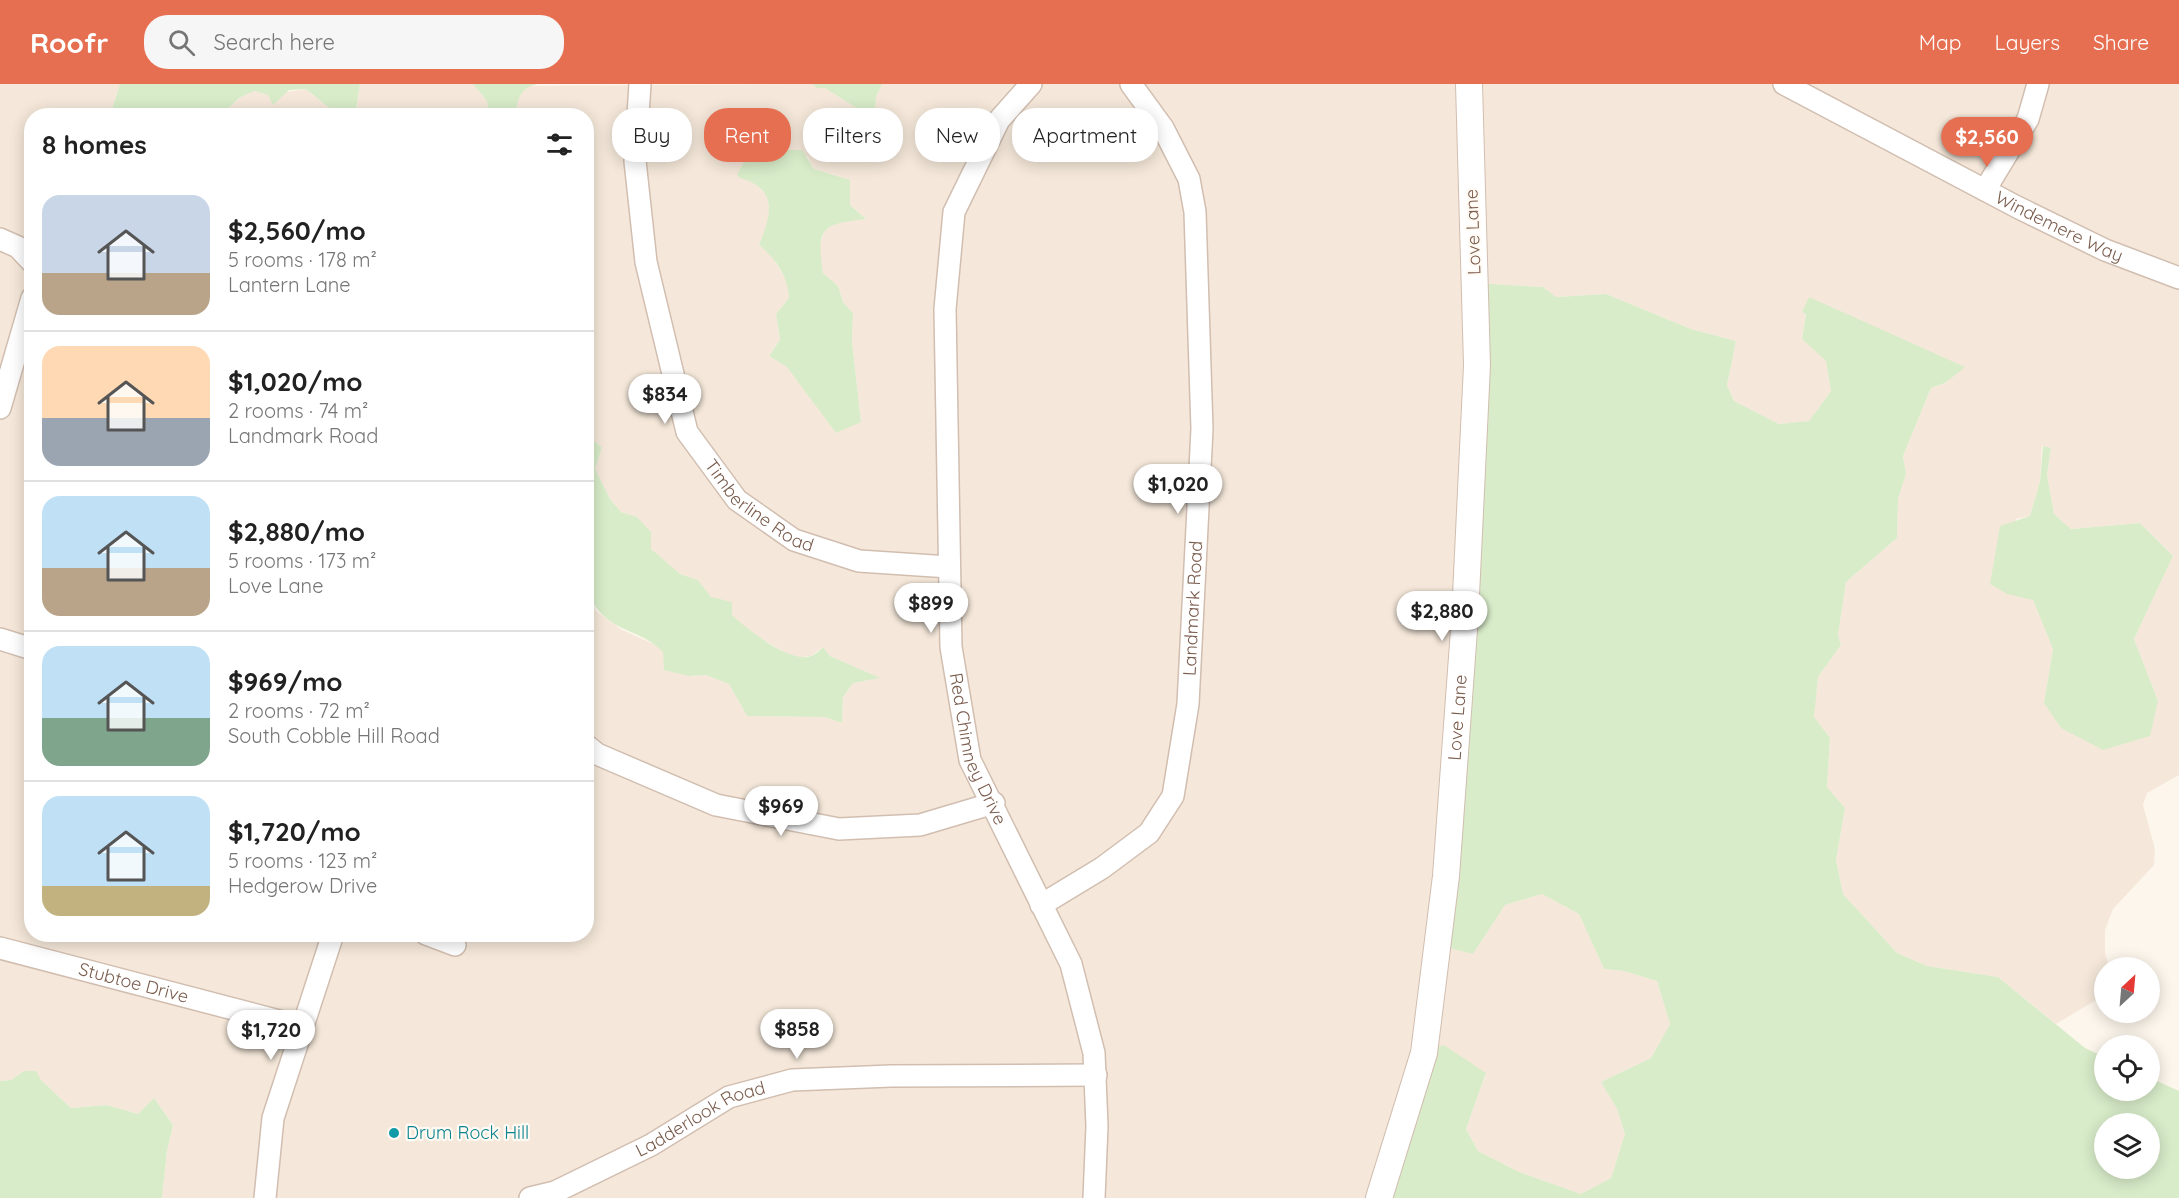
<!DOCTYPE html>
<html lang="en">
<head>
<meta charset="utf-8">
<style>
  :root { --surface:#fff; --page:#f6f6f6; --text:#222; --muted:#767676; --line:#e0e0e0; --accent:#e76f51 }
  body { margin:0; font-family:Quicksand,sans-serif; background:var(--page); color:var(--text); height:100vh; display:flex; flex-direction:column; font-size:22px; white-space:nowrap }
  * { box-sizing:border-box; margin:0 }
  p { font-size:20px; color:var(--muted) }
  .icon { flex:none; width:33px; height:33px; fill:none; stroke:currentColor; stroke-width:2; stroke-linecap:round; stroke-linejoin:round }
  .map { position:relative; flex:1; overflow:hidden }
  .drawer { position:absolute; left:24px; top:24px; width:570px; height:834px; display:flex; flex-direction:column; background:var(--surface); border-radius:24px; box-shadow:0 3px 15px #0003 }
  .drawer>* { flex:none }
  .hud { position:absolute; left:612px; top:24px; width:570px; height:54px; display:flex; gap:12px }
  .needle { width:39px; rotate:26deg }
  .controls { position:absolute; left:2094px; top:873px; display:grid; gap:12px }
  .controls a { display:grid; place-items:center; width:66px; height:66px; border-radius:50%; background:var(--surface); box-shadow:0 3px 15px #0003; font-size:30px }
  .price { position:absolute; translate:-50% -51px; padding:0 14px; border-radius:21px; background:#fff; color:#222; font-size:20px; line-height:39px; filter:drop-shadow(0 2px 3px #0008) }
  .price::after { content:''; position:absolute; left:50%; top:36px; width:18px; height:14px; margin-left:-9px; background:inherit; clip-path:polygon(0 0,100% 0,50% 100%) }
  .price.current { background:var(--accent); color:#fff }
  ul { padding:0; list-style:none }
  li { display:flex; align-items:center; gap:18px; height:150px; padding:0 18px }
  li+li { border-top:2px solid var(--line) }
  li span { display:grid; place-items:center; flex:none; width:168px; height:120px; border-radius:18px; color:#555 }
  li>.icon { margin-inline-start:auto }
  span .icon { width:72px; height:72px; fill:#fffc; stroke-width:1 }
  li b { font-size:26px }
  h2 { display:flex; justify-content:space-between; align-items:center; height:72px; padding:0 18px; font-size:26px }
  .chip { padding:0 21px; border-radius:24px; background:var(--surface); box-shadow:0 3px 15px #0003; font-size:21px; line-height:54px }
  .chip.current { background:var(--accent); color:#fff }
  header { display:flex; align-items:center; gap:36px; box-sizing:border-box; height:84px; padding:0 30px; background:var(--accent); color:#fff }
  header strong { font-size:28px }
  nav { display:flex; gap:33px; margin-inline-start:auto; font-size:21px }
  .search { width:420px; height:54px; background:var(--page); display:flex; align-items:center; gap:15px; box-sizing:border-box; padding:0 21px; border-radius:24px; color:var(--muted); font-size:22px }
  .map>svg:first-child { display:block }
  .residential { fill:#f5e8da; fill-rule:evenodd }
  .green { fill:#d8ecc9; fill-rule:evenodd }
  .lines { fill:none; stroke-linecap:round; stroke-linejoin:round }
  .minor-casing { stroke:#d1beb0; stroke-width:24 }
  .tertiary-casing { stroke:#d1beb0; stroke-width:28 }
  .minor { stroke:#fff; stroke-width:21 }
  .tertiary { stroke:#fff; stroke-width:26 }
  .culture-dot { fill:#0f9aa8; stroke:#fffaf3; stroke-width:2 }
  .labels { text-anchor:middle; stroke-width:4.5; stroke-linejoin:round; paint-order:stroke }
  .street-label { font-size:18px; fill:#7a5c4d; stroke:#fffaf3 }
  .culture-label { font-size:18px; fill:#0d838f; stroke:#fffaf3; text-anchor:start }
</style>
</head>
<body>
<header>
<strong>Roofr</strong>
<div class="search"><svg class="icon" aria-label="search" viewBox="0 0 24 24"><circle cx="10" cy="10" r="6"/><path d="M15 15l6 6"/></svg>Search here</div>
<nav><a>Map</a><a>Layers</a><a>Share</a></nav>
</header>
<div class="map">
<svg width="2179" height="1114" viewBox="0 0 2179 1114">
  <rect width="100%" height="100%" fill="#fdf6ec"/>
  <path class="residential" d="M0,0H120L112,25L106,31L66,29L32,32V850H586L587,508L596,527L622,546L656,561L689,592L706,591L729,600L747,632L825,633L842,639L843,613L853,599L879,594L830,572L823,563L811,572L795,574L749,548L711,513L698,496L680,490L665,479L651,465L637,433L621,428L610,415L595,385L602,363L587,352L586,32L515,31L519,10L528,2L813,0L818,4H825L858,25L875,28L876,13L882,0H2179V691L2147,709L2143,721L2155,765L2154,781L2113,825L2105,846V869L2109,883L2104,884V906L2096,916L2056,940L1998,893L1927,882L1897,869L1843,810L1836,776L1845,724L1827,703L1830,654L1813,633L1818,593L1841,561L1838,551L1846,498L1897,454L1898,415L1906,390L1903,372L1931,304L1946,299L1809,213L1803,229H1806L1802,254L1826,277L1831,307L1809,337L1779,340L1734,317L1727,301L1736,257L1691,245L1606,210L1556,213L1543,203L1475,199L1473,870L1505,821L1542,810L1579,830L1604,885L1624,887L1657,897L1670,940L1651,974L1601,998L1617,1025L1625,1050L1611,1094L1581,1110L1519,1088L1478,1067L1466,1045L1486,990L1378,1114H162L167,1067L173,1041L154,1014L138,1030L107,1021L71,1024L41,996L24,987L11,996L0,997ZM807,72L814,85L850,96V121L865,134L833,139L824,147L819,165L823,189L838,202L843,218L853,229L852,257L861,337L836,349L787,282L769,272L780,256L776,230L789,214L788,199L772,172L759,161L770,135L768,113L755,98ZM2042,362L2051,364L2047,391L2054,430L2071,445L2140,439L2173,472L2134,555L2158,617L2044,619L2053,565L2033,516L2016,510V435L2030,432L2040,397Z
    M360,0H473L487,17L489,31L355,32Z
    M306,5L338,31L222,32L239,14L254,7L268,11Z"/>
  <path class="green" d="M120,0H360L355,31H338L306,5L289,6L273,21L268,11L254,7L239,14L222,31H106L112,25Z
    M473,0H538C519,4 518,15 515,32L489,31L487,17Z
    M813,0H882L876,13L875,29L858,25L825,4H817Z
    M750,66H802L814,85L850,96V121L866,135C822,140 816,143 823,189L838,202L843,218L853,229L852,257L861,338L836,349L787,283L769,272L780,256L776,230L789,214C788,192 776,175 759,161C771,131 779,105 740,94L737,91Z
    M1475,199L1543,203L1556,213L1606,210L1691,245L1736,257L1727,301L1734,317L1779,340L1809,337L1831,307L1826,277L1802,255L1806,230L1802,228L1809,213L1965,283L1945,299L1931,304L1903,372L1906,390L1898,415L1897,454L1846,498L1838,551L1841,561L1818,593L1814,633L1830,654L1827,703L1845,724L1836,776L1843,810L1897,869L1927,882L1998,893L2085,964L2104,973V1006H2150V994L2179,1007V1114H1378L1424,967L1444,961L1486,989L1466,1045L1478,1067L1519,1088L1581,1110L1611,1094L1625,1050L1617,1025L1601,998L1651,974L1670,940L1657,897L1624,887L1604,885L1579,830L1542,810L1505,821L1473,870L1438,861ZM2104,1040H2150V1084H2104Z
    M587,352L602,363L595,385L610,415L621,428L637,433L651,448V465L680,490L698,496L711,513L732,518V531C747,545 790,580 811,572C815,571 820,566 823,563L830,572L880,594L853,599L843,613L842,639L825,633L747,632L729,600L706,591L689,592L664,586L663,568C637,541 608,552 587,508Z
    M2043,362L2051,364L2047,391L2054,430L2071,445L2140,439L2173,472L2134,555L2158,617L2150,652L2103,666L2061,644L2044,619L2053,565L2033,516L2007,510L1990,500L2000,442L2030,432L2040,397Z
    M24,987H36L41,996L71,1024L107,1021L138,1030L154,1014L173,1041L167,1067L162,1114H0V997L11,996Z"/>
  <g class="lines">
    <defs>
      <g id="minor">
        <path id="s1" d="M640,0L635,77L646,178L687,348L737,416L794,456L859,477L949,483"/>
        <path id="s2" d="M1031,0L999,36L954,128L945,225L951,563L970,676L1071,880L1094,969L1097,1042L1094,1114"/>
        <path id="s3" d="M1784,0L2017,123L2105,166L2179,194"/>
        <path d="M1985,106L2028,35L2038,0"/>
        <path d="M0,155L18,163L32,178"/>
        <path d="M0,324L32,214"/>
        <path d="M0,555L32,565"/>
        <path d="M586,661L597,670L716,721L839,745L920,741L994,719"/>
        <path id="s4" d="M1041,821L1102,784L1149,749L1173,712L1188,620L1202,345L1195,128L1189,95L1163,44L1131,0"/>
        <path d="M426,850L455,861"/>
        <path id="s5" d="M0,864L302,943"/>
        <path d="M265,1114L273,1034L333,850"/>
        <path id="s6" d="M530,1114L555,1108L651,1061L729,1013L792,996L891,992L1096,991"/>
      </g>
      <g id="tertiary">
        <path id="s7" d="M1379,1114L1424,969L1446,792L1465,532L1477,281L1469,0"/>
      </g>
    </defs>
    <use href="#minor" class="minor-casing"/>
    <use href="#tertiary" class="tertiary-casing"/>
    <use href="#minor" class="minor"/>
    <use href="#tertiary" class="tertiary"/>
  </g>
  <circle class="culture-dot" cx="394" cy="1049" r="6"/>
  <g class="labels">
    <g class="street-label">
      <text dy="6" stroke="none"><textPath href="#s3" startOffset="310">Windemere Way</textPath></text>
      <text transform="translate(1473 148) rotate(-92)" y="6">Love Lane</text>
      <text dy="6" stroke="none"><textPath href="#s1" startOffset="459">Timberline Road</textPath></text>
      <text dy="6" stroke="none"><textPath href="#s4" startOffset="363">Landmark Road</textPath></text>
      <text dy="6" stroke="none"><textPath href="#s7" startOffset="489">Love Lane</textPath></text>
      <text dy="6" stroke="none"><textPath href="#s2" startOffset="692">Red Chimney Drive</textPath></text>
      <text dy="6" stroke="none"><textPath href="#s5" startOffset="138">Stubtoe Drive</textPath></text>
      <text dy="6" stroke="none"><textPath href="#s6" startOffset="189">Ladderlook Road</textPath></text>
    </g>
    <g class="culture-label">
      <text x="406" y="1055">Drum Rock Hill</text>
    </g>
  </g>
</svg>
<div class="controls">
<a><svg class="needle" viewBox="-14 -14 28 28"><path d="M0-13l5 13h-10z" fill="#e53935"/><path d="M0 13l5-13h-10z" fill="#767676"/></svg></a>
<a><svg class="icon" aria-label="locate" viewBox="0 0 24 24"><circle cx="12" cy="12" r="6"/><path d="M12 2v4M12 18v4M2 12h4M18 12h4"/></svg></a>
<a><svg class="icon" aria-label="layers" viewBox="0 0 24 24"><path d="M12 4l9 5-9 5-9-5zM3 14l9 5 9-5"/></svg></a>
</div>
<b class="price current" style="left:1987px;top:84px">$2,560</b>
<b class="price" style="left:665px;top:341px">$834</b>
<b class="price" style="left:1178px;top:431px">$1,020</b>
<b class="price" style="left:931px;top:550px">$899</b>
<b class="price" style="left:1442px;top:558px">$2,880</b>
<b class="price" style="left:781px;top:753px">$969</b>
<b class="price" style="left:797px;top:976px">$858</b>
<b class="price" style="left:271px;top:977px">$1,720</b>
<div class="hud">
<a class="chip">Buy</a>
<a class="chip current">Rent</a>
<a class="chip">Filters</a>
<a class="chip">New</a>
<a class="chip">Apartment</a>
</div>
<section class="drawer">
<h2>8 homes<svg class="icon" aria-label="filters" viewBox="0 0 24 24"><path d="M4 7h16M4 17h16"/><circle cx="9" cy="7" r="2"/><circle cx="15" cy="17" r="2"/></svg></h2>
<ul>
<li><span style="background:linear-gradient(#c9d6e8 65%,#b9a48a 0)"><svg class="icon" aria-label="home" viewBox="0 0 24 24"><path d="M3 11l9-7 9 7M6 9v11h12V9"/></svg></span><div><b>$2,560/mo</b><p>5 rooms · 178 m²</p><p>Lantern Lane</p></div></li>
<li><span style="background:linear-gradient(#ffd9b3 60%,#9aa5b1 0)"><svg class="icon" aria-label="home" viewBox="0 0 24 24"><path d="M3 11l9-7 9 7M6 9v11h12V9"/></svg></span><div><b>$1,020/mo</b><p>2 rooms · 74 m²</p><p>Landmark Road</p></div></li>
<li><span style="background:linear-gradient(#bfe0f5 60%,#b9a48a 0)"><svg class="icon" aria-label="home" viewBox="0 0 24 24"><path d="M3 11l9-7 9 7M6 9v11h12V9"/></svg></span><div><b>$2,880/mo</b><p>5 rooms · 173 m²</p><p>Love Lane</p></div></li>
<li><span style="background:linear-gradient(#bfe0f5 60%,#7fa58c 0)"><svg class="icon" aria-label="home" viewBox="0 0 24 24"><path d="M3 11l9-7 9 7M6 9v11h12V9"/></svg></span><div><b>$969/mo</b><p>2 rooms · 72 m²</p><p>South Cobble Hill Road</p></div></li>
<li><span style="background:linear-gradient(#bfe0f5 75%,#c2b280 0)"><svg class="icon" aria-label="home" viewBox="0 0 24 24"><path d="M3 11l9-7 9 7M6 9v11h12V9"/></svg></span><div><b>$1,720/mo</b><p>5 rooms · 123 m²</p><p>Hedgerow Drive</p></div></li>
</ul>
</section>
</div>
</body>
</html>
